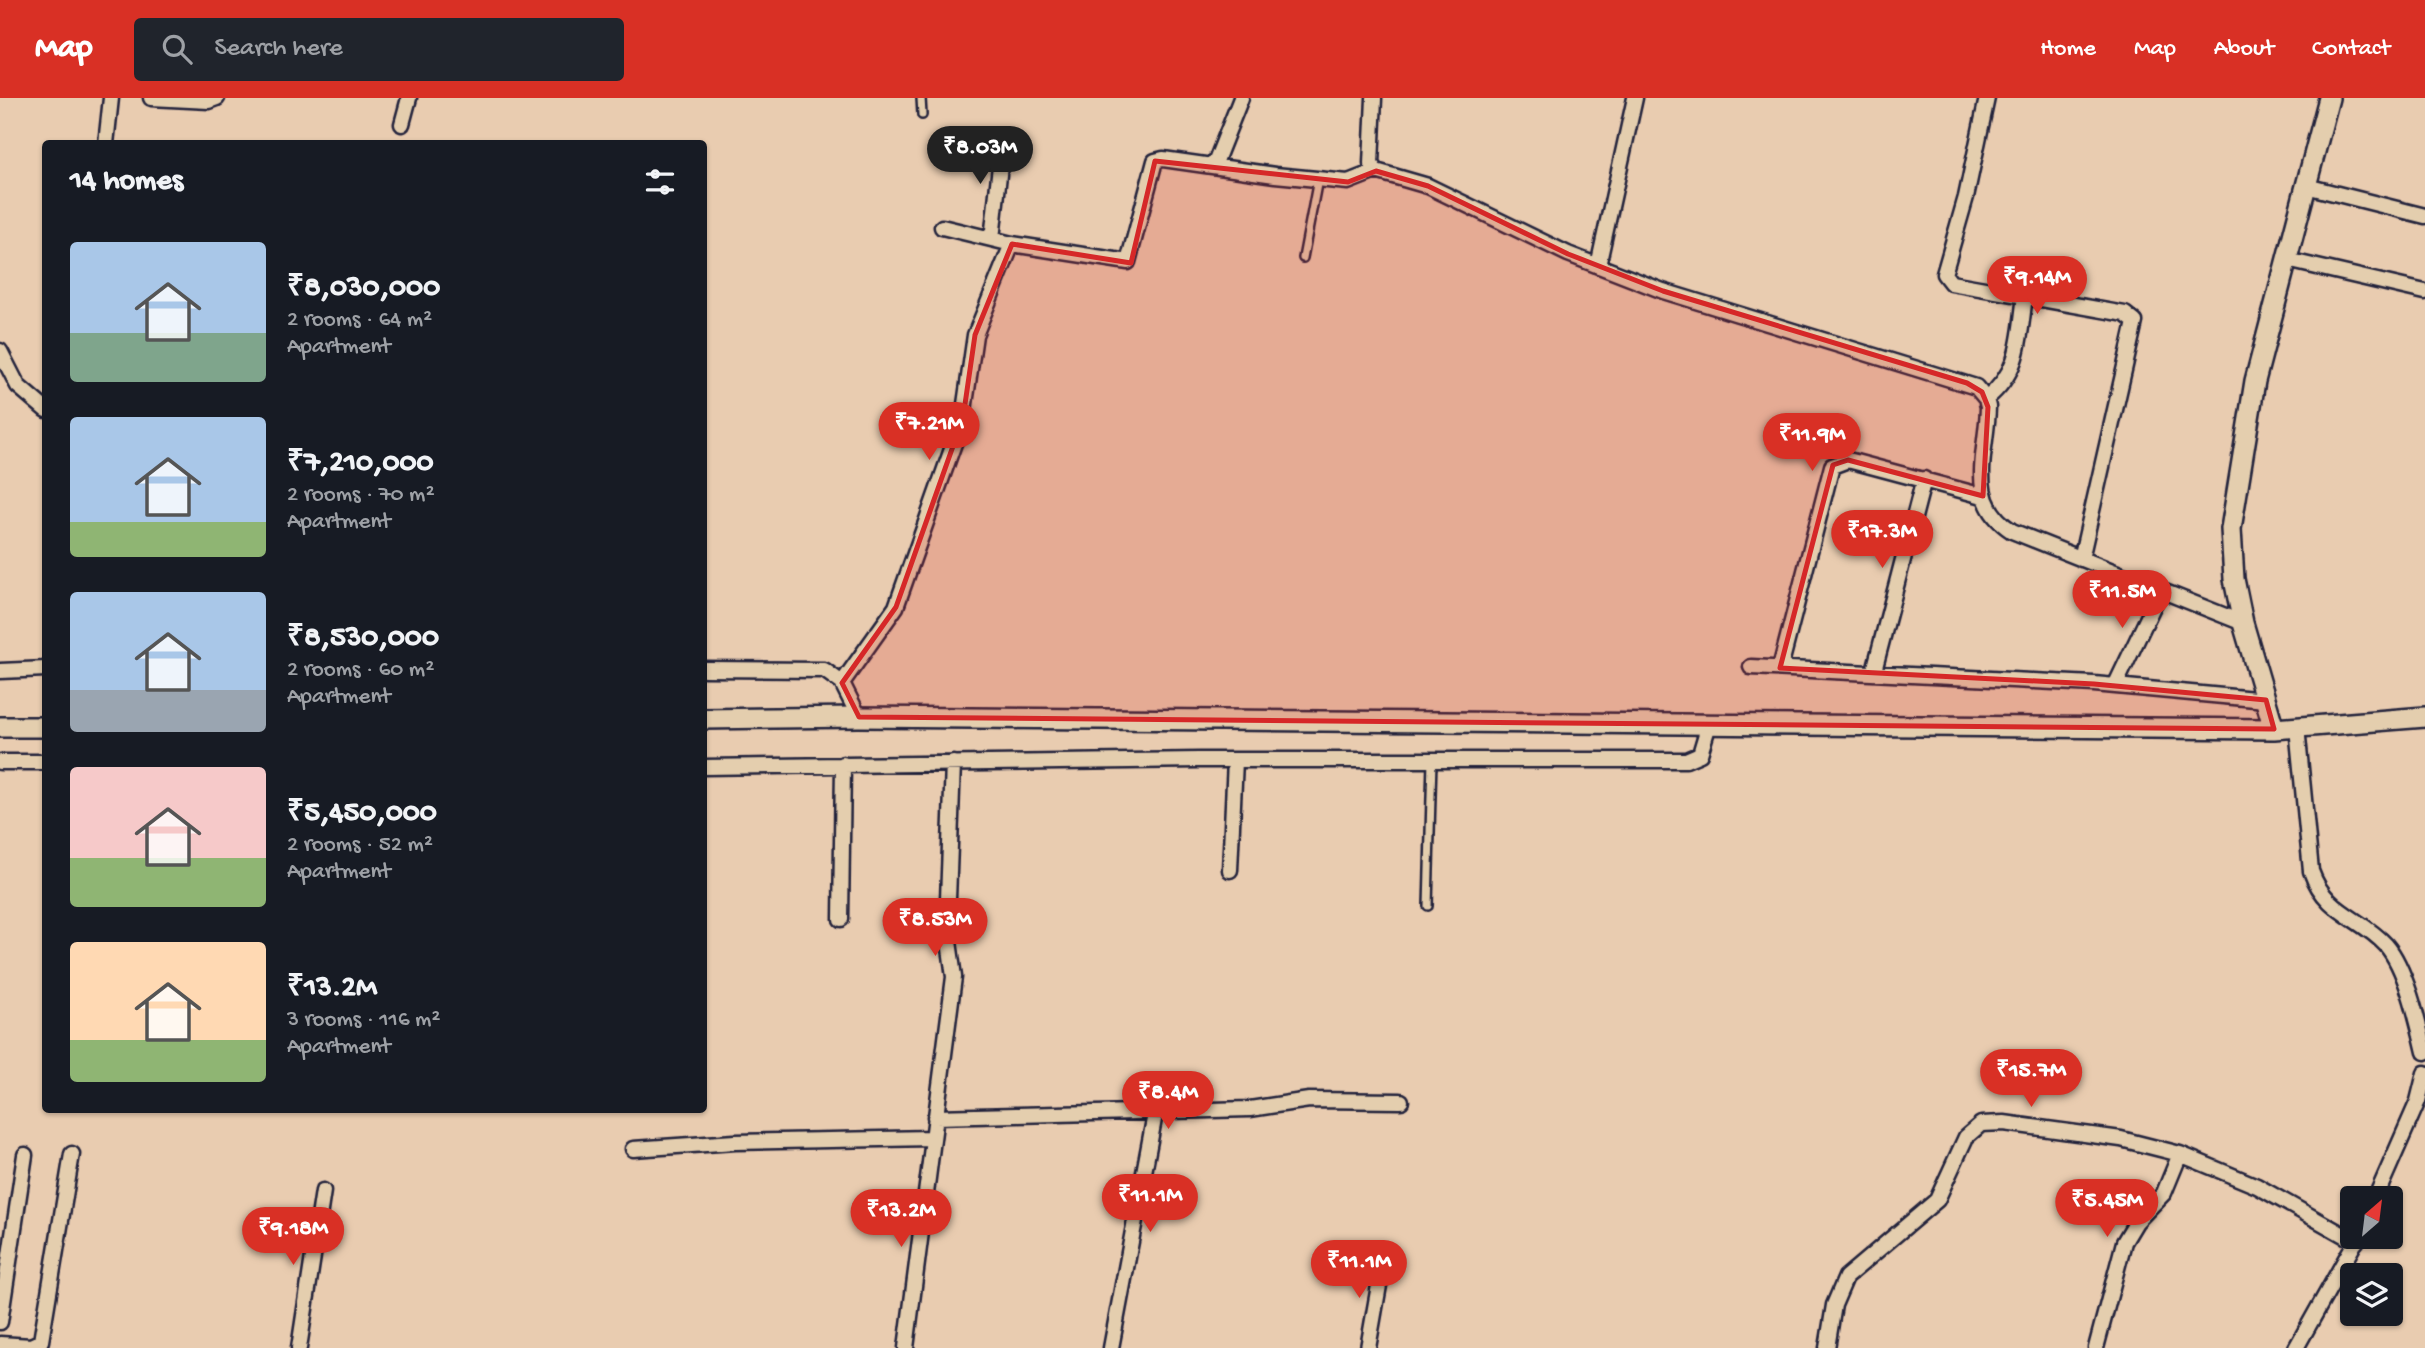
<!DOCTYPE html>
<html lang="en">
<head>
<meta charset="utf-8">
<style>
  :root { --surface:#171b24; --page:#20242c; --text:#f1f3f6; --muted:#9ea1a6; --accent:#d93025 }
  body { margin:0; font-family:"Gochi Hand",sans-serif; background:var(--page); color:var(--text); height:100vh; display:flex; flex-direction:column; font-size:26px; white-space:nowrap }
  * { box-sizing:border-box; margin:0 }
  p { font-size:23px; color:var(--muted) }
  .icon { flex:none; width:38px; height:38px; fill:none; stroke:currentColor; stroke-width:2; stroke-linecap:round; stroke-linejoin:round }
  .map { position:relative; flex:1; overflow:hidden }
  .details { position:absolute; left:42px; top:42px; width:665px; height:973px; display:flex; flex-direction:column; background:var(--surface); border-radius:7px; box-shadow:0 2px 5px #0004 }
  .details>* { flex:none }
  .needle { width:46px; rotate:28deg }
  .tools { position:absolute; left:2340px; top:1088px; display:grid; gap:14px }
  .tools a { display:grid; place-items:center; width:63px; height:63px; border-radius:7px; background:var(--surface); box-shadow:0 2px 5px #0004; font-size:35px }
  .price { position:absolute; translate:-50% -60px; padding:0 16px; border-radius:24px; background:var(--accent); color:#fff; font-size:23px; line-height:46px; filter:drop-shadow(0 2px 4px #0008) }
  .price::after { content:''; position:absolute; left:50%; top:42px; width:21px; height:16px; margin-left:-10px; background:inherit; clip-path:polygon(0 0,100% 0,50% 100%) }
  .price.active { background:#222; color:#fff }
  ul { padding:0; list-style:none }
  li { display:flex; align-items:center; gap:21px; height:175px; padding:0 28px }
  li span { display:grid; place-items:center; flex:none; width:196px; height:140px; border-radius:7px; color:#555 }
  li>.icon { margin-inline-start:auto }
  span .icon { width:84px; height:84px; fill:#fffc; stroke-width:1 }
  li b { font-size:30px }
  h2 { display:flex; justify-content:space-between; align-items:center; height:84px; padding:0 28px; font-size:30px }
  header { display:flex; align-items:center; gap:42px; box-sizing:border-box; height:98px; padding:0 35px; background:var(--accent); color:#fff }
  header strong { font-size:33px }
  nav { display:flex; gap:38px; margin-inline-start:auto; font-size:24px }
  .search { width:490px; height:63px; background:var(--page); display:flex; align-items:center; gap:18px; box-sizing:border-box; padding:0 24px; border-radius:7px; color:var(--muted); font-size:26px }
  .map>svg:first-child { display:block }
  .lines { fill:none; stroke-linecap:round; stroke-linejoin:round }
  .service-casing { stroke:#22223b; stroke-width:12 }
  .minor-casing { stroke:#22223b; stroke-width:19 }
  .tertiary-casing { stroke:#22223b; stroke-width:24 }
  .service { stroke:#e4ceae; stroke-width:7 }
  .minor { stroke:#e4ceae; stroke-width:14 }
  .tertiary { stroke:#e4ceae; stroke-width:19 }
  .marked { fill:#d62828; fill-opacity:0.2; stroke:#d62828; stroke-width:5; stroke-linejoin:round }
</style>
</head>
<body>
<header>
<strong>Map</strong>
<div class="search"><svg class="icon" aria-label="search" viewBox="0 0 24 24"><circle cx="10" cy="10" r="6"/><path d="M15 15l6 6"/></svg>Search here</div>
<nav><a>Home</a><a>Map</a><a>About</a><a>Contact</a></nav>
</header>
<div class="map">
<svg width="2425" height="1250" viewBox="0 0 2425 1250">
  <rect width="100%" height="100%" fill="#e9ccb0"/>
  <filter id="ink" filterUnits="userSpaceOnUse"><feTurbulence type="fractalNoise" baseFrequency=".0143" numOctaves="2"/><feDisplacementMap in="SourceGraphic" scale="14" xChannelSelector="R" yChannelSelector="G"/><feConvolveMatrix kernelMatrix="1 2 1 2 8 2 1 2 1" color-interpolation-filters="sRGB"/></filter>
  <g filter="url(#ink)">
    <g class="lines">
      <defs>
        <path id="service" d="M921,0L922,17
          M1303,160L1318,81
          M1428,808L1432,662"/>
        <path id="minor" d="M151,0L209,3L217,0
          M1374,0L1371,66L1376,73L1428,88L1568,156L1663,193L1976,289L1986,301L1988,309C1987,356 1965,403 2012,433L2243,525
          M1987,0L1966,99L1944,176L1951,185L2125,216L2135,224L2081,461
          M402,26L409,0
          M106,46L111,0
          M1214,68L1241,0
          M2306,88L2425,118
          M942,129L1012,146L1128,164L1155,63L1163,61L1275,77L1348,84L1376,73
          M992,141L1003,40
          M2287,162L2425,194
          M1598,168L1635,0
          M0,253L18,288L46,312
          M1986,301C2021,273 2019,240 2025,198
          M1751,569L2094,586L2266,602
          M1780,570L1832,368L1848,362L1983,398
          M704,571L824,572L842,585L859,619
          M0,573L46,571
          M1874,573L1924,381
          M842,585L896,509L963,320L975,237L1012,146
          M2115,588L2161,492
          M2297,629L2311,773C2326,816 2359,818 2386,847C2406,870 2418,924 2425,954
          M0,664H46
          M704,669L1199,662H1686L1700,656L1709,626
          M1230,772L1235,662
          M841,821L843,666
          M935,1019L1250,1011L1309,1002L1401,1003
          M633,1051L735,1044L932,1040
          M2375,1101L2418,1003L2425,975
          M0,1224L25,1057
          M0,1246L31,1248L41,1243L72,1056
          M299,1250L323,1093
          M906,1250L954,879L947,829L953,665
          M1111,1250L1155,1016
          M1368,1250L1384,1159
          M1827,1250L1834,1207L1846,1179L1937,1102L1966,1039L1981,1026L2004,1025L2121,1041L2180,1056L2257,1088L2356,1144
          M2096,1250L2124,1144L2136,1124L2164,1095L2180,1056
          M2296,1250L2358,1139"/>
        <path id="tertiary" d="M704,621L859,619L2274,631L2425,619
          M0,629H46
          M2274,631L2243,525L2234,481L2231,431L2255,283L2329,0"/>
      </defs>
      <use href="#service" class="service-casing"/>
      <use href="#minor" class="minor-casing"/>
      <use href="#tertiary" class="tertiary-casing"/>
      <use href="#service" class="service"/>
      <use href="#minor" class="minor"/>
      <use href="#tertiary" class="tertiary"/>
    </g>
  </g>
  <path class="marked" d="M1155,63L1348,84L1376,73L1428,88L1568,156L1663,193L1967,285L1982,294L1988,309L1983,398L1848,362L1833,367L1780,570L2094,586L2266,602L2274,631L859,619L842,585L896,509L963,320L975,237L1012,146L1131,165Z"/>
</svg>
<div class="tools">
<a><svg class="needle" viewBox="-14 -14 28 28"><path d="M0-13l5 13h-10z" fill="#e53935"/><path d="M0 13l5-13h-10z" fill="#9ea1a6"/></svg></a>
<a><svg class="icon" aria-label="layers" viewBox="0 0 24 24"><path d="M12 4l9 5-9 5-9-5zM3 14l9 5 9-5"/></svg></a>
</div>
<b class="price active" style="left:980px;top:88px">₹8.03M</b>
<b class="price" style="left:2037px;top:218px">₹9.14M</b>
<b class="price" style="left:929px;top:364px">₹7.21M</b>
<b class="price" style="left:1812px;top:375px">₹11.9M</b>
<b class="price" style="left:1882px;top:472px">₹17.3M</b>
<b class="price" style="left:2122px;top:532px">₹11.5M</b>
<b class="price" style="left:935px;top:860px">₹8.53M</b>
<b class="price" style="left:2031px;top:1011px">₹15.7M</b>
<b class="price" style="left:1168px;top:1033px">₹8.4M</b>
<b class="price" style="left:1150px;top:1136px">₹11.1M</b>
<b class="price" style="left:2107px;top:1141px">₹5.45M</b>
<b class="price" style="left:901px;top:1151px">₹13.2M</b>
<b class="price" style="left:293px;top:1169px">₹9.18M</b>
<b class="price" style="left:1359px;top:1202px">₹11.1M</b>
<section class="details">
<h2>14 homes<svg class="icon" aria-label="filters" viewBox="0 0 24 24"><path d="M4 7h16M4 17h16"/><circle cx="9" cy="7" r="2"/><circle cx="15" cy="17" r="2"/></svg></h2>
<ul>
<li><span style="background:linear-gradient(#a9c7e8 65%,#7fa58c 0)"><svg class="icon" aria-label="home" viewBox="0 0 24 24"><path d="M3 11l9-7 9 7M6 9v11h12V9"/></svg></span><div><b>₹8,030,000</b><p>2 rooms · 64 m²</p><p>Apartment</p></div></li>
<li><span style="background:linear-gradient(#a9c7e8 75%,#8fb573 0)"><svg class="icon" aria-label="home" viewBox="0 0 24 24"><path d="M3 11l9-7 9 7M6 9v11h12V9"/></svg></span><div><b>₹7,210,000</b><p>2 rooms · 70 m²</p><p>Apartment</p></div></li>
<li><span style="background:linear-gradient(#a9c7e8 70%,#9aa5b1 0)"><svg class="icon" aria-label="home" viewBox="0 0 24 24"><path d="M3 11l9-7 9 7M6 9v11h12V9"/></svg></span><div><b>₹8,530,000</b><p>2 rooms · 60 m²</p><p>Apartment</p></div></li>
<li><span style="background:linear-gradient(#f6c9c9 65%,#8fb573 0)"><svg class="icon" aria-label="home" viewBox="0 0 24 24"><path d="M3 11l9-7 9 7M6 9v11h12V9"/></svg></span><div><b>₹5,450,000</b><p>2 rooms · 52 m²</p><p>Apartment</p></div></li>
<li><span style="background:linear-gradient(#ffd9b3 70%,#8fb573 0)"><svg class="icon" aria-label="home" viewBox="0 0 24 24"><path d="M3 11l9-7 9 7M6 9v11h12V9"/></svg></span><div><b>₹13.2M</b><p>3 rooms · 116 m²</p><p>Apartment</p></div></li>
</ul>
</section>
</div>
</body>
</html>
